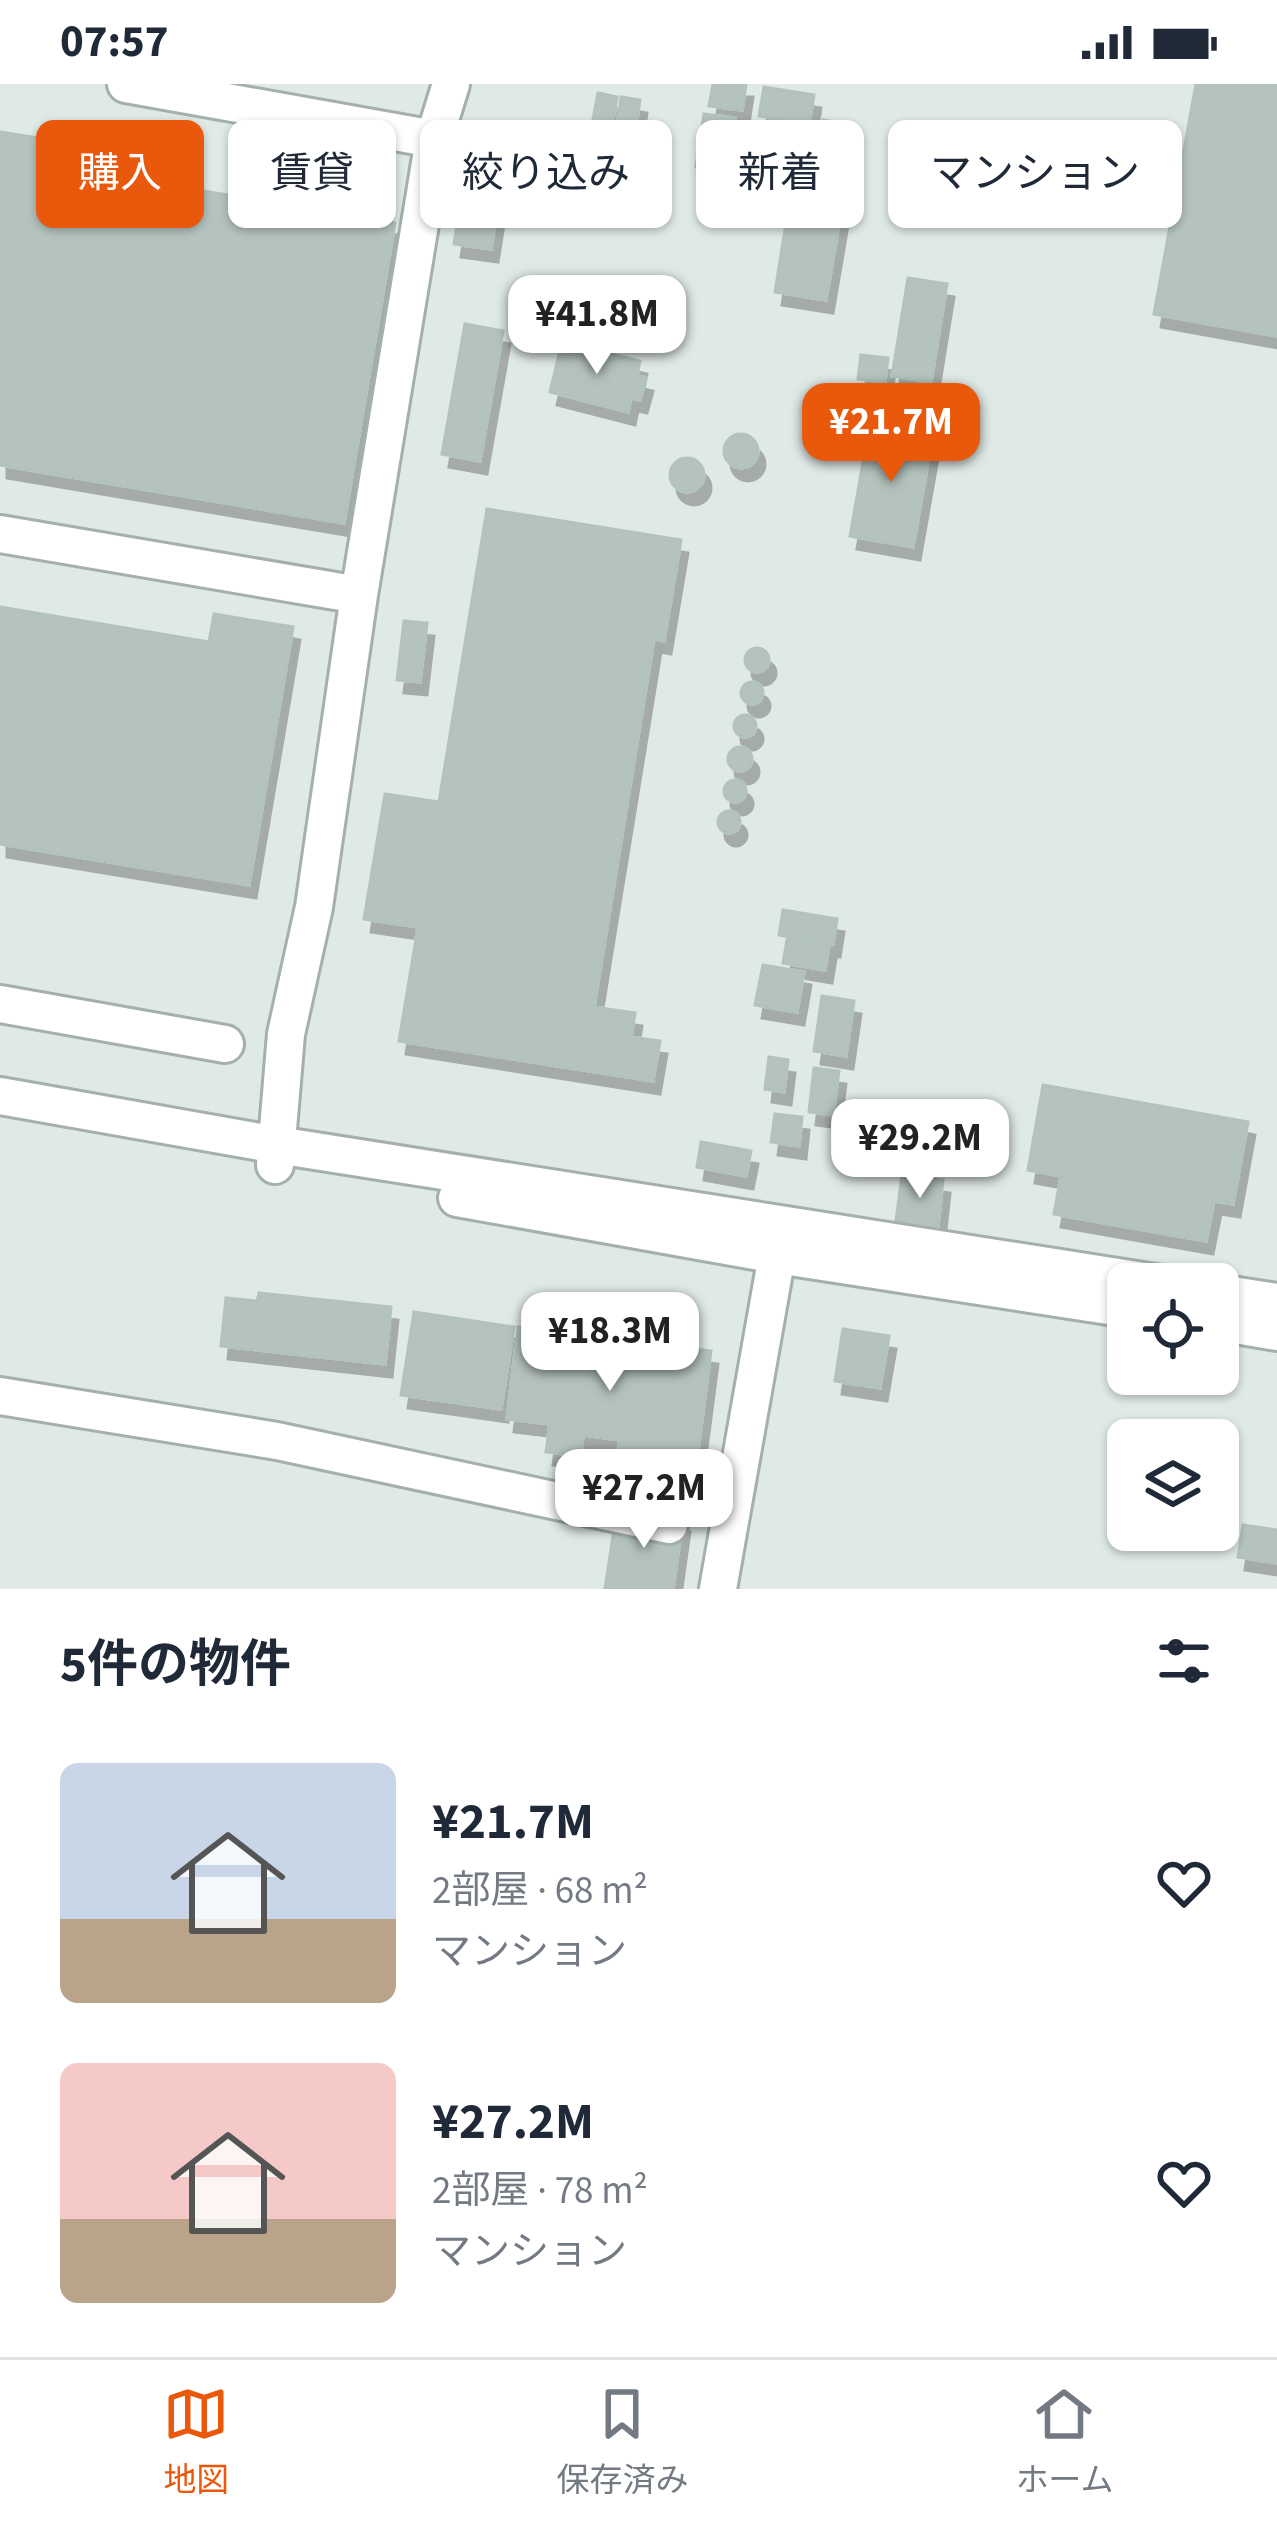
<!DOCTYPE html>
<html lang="ja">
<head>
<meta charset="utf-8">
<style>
  :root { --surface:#fff; --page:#f2f2f3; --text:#1f2937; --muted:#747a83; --line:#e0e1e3; --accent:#ea580c }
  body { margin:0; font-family:"Source Sans 3","Noto Sans JP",sans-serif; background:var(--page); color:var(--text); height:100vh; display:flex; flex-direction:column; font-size:45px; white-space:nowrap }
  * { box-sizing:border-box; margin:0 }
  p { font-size:39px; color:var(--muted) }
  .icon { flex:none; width:66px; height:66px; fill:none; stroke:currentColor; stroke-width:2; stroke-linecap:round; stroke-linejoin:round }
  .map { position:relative; height:1505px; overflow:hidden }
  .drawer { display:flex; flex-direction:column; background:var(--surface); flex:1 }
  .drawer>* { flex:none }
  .hud { position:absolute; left:36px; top:36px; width:1206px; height:108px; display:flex; gap:24px }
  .buttons { position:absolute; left:1107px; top:1179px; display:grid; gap:24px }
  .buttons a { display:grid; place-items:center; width:132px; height:132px; border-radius:18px; background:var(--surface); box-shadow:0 3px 9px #0004; font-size:60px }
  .price { position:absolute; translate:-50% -102px; padding:0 27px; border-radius:24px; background:#fff; color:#222; font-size:39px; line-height:78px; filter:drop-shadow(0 3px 6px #0008) }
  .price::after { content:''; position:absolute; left:50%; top:72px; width:36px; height:27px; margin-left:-18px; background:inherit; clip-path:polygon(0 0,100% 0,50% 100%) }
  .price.selected { background:var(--accent); color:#fff }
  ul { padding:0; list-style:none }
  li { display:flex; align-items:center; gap:36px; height:300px; padding:0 60px }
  li span { display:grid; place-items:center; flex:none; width:336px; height:240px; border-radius:18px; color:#555 }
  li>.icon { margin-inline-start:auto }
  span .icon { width:144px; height:144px; fill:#fffc; stroke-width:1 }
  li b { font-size:51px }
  h2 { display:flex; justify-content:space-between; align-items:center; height:144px; padding:0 60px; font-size:51px }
  .tag { padding:0 42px; border-radius:18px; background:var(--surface); box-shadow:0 3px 9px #0004; font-size:42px; line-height:108px }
  .tag.selected { background:var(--accent); color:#fff }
  .status { display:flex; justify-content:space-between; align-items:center; height:84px; padding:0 60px; background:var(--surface); direction:ltr }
  .status svg { height:33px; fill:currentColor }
  .dock { display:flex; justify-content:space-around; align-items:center; height:168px; border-top:3px solid var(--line); background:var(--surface); font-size:33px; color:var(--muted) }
  .dock a { display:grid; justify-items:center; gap:6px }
  .dock .selected { color:var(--accent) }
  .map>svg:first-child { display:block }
  .building { fill:#b5c3be; stroke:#b2c2bc; stroke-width:3; filter:url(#shadow) }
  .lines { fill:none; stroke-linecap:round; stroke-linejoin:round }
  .minor-casing { stroke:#a3b0ac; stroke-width:42 }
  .minor { stroke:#fff; stroke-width:36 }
</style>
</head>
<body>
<div class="status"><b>07:57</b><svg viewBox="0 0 49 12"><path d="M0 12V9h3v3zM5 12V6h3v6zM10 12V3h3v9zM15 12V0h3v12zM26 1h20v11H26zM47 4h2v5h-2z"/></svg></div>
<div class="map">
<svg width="1277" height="1505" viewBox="0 0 1277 1505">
  <defs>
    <filter id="shadow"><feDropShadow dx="7" dy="13" stdDeviation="0" flood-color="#0004"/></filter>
  </defs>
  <rect width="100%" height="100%" fill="#dfe9e5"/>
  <path class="building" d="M713,0H746L742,26L709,22Z
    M1196,0H1277V252L1154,230Z
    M764,3L814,11L809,40L759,32Z
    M598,9L617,13L610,54L590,51Z
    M621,13L640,16L637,36L618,34Z
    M704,30L735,34L727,88L696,83Z
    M823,36L853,41L841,108L810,102Z
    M0,48L89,62L85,87L395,139L344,439L0,381Z
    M466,84L503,90L491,165L454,160Z
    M791,108L843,117L826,216L775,208Z
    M908,194L947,200L931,298L892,292Z
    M465,240L503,247L480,377L442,370Z
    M562,258L640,277L637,292L646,294L640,316L631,314L628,328L550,308Z
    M861,271L888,274L885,298L858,295Z
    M870,339L933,350L913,463L850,452Z
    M724 367a17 17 0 1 1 34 0a17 17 0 1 1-34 0Z
    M670 391a17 17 0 1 1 34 0a17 17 0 1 1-34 0Z
    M487,425L681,456L664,557L654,555L594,923L635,929L631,953L660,957L653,997L399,957L418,843L364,835L385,710L439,718Z
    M0,523L209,558L214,530L293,543L249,801L0,760Z
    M404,537L427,539L420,598L397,596Z
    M745 576a12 12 0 1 1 24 0a12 12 0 1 1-24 0Z
    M741 609a11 11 0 1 1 22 0a11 11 0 1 1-22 0Z
    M734 642a11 11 0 1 1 22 0a11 11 0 1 1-22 0Z
    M728 675a12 12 0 1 1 24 0a12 12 0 1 1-24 0Z
    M724 707a11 11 0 1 1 22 0a11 11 0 1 1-22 0Z
    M718 738a11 11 0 1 1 22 0a11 11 0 1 1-22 0Z
    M783,826L837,835L833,860L779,851Z
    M787,856L829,862L825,886L783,879Z
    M763,881L804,888L797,928L755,921Z
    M822,912L854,917L846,972L814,967Z
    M769,973L788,976L784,1008L765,1005Z
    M814,984L839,987L833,1031L809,1028Z
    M1043,1001L1248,1038L1233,1120L1214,1117L1206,1157L1054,1130L1061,1092L1028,1086Z
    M775,1030L802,1033L799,1062L771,1058Z
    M701,1058L751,1067L746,1092L697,1083Z
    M902,1091L943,1096L938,1142L896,1137Z
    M259,1209L391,1223L385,1280L221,1262L226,1214L257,1217Z
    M414,1228L514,1243L501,1325L401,1311Z
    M518,1243L711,1267L697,1374L655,1369L652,1388L616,1383L620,1356L583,1351L581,1372L546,1368L550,1340L507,1335Z
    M843,1245L889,1252L880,1304L835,1297Z
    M617,1425L683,1435L673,1505H605Z
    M1243,1441L1277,1446V1479L1238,1473Z"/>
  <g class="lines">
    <defs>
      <path id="minor" d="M126,0L434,55
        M0,450L359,511
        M0,920L225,960
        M0,1012L277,1061L1162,1200
        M275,1081L286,950L314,823L359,511L434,55L451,0
        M457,1114L777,1171L1128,1225
        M1218,1209L1277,1218
        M1218,1238L1277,1248
        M0,1312L277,1357L669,1441
        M718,1505L777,1171"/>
    </defs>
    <use href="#minor" class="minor-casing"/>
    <use href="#minor" class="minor"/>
  </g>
</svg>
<div class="buttons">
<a><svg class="icon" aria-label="locate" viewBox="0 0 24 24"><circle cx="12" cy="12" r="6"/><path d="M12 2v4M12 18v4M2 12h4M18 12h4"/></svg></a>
<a><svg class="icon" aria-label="layers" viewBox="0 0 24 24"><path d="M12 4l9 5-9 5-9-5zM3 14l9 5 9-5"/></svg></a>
</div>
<b class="price" style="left:597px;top:293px">¥41.8M</b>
<b class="price selected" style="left:891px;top:401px">¥21.7M</b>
<b class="price" style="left:920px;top:1117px">¥29.2M</b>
<b class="price" style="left:610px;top:1310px">¥18.3M</b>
<b class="price" style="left:644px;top:1467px">¥27.2M</b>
<div class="hud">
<a class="tag selected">購入</a>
<a class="tag">賃貸</a>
<a class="tag">絞り込み</a>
<a class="tag">新着</a>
<a class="tag">マンション</a>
</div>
</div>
<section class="drawer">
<h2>5件の物件<svg class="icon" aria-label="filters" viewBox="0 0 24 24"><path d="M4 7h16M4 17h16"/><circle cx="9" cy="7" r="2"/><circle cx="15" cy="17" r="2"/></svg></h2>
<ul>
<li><span style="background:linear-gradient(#c9d6e8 65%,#b9a48a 0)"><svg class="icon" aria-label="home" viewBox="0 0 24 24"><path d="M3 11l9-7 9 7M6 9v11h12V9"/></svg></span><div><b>¥21.7M</b><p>2部屋 · 68 m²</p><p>マンション</p></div><svg class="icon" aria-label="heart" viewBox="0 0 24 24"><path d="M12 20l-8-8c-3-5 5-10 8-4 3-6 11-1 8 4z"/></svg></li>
<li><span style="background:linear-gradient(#f6c9c9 65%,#b9a48a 0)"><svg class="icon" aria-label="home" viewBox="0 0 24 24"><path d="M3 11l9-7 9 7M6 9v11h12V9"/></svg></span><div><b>¥27.2M</b><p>2部屋 · 78 m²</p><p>マンション</p></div><svg class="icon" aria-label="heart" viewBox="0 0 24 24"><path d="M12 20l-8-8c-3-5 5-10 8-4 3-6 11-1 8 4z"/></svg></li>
</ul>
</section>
<nav class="dock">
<a class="selected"><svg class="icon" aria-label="map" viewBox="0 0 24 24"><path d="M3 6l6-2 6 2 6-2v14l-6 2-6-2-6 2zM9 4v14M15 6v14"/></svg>地図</a>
<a><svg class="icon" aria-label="saved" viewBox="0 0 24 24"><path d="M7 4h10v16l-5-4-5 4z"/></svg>保存済み</a>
<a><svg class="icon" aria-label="home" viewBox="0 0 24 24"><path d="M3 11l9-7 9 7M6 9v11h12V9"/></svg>ホーム</a>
</nav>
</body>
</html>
